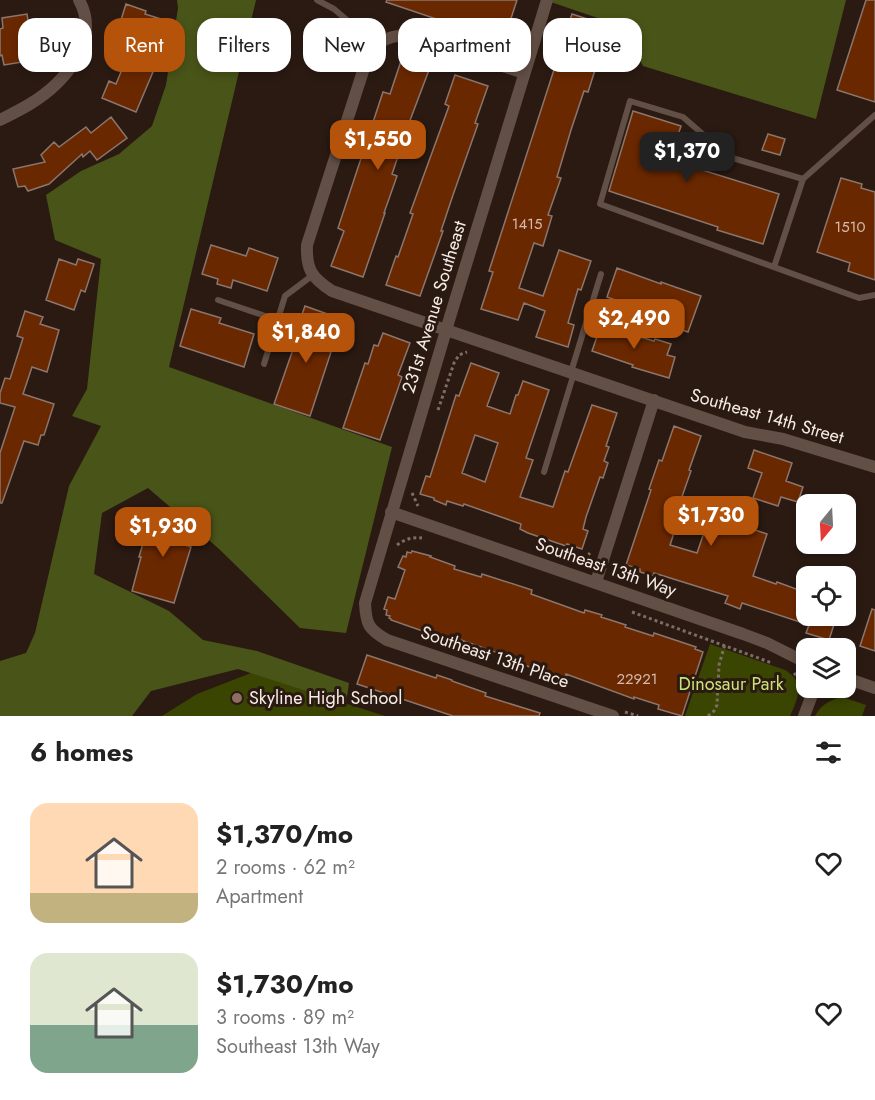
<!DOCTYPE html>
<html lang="en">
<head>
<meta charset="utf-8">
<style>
  :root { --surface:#fff; --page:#f6f6f6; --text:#222; --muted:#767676; --accent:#b45309 }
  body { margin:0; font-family:Jost,sans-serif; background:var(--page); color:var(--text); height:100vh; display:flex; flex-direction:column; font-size:22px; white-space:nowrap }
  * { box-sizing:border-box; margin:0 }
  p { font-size:20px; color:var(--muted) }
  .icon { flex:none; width:33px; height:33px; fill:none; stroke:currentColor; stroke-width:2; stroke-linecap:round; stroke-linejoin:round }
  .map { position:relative; height:716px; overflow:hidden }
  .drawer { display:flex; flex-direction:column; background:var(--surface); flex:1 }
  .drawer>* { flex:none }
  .top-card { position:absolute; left:18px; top:18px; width:840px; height:54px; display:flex; gap:12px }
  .needle { width:39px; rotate:198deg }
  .buttons { position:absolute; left:796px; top:494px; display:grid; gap:12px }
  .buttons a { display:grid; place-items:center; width:60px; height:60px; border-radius:12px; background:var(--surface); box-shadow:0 3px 9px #0003; font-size:30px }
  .price { position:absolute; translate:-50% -51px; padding:0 14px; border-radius:12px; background:var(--accent); color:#fff; font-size:20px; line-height:39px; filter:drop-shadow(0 2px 3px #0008) }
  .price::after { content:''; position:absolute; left:50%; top:36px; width:18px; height:14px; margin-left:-9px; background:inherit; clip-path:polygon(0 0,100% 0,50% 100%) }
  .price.on { background:#222; color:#fff }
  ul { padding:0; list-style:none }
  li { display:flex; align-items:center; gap:18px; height:150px; padding:0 30px }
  li span { display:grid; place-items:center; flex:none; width:168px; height:120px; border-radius:18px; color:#555 }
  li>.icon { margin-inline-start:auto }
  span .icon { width:72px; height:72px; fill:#fffc; stroke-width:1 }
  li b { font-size:26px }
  h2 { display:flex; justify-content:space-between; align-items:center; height:72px; padding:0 30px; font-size:26px }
  .pill { padding:0 21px; border-radius:18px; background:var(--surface); box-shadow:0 3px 9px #0003; font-size:21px; line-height:54px }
  .pill.on { background:var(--accent); color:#fff }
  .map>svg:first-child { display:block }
  .green { fill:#3b4502 }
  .forest { fill:#495418 }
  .building { fill:#6a2801; stroke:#8b766d; stroke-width:1.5; fill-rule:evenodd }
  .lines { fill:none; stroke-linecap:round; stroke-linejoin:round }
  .path { stroke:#7c6e67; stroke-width:3; stroke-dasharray:3 3; stroke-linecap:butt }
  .service { stroke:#624f45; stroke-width:6 }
  .minor { stroke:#624f45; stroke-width:12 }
  .education-dot { fill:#8d6e63; stroke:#2a1a12; stroke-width:2 }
  .labels { text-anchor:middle; stroke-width:6; stroke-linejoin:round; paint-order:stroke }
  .number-label { font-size:15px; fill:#d3baac }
  .street-label { font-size:18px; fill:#f6ebe5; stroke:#2a1a12 }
  .park-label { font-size:18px; fill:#cce277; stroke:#2a1a12 }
  .poi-label { font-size:18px; fill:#f6ebe5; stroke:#2a1a12; text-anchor:start }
</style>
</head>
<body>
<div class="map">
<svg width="875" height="716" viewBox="0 0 875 716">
  <rect width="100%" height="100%" fill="#2a1a12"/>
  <path class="green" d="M710,644L785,670C806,682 798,698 790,716H685Z
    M251,673L385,716H162L197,694Z
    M842,697L866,705L862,716H815C821,705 829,700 842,697Z"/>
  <path class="forest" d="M177,0H256L169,367L392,447L346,633L300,628L218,548L148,488L102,513L94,574L169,611L203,640L257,651L349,683L346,704L238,669L151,691L132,716H0V661L26,653L35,633L69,486L101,426L72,416L87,389L101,259L55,240L46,195L81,171L119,154L152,126L166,85L178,8Z
    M545,0H846L816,119L643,66L621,26Z"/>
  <path class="building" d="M387,0H517L504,40L466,27V29L386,2Z
    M866,0H875V102L837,90Z
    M126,4L146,11L145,14L161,19L146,69L153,72L136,112L102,98L109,81L116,84L130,50L122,48L129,26L120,23Z
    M27,14L31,39L26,40L29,61L4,65L2,55L0,56V29L3,28L2,18Z
    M572,14L609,26L588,92L584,91L571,130L557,177L561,178L548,215L552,216L543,246L534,243L519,288L543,296L559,250L591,261L581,290L578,289L568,323L574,325L568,347L536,337L545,311L524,303L518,320L481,309L493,272L489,271Z
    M401,61L429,70L403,139H404L392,174L397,176L384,213H385L363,277L331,266L344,231L338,228L383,92L390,94Z
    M455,75L488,86L475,123L478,124L453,195L441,231H443L420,296L386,285L396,256L398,257L413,214L410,213L449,106L445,104Z
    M633,111L681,126L670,160L779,194L763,244L717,230L718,227L609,191Z
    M111,117L127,138L97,160L90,151L83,157L82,154L49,184L28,191L25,186L18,187L13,169L45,162L41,155L54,142L59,147L86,127L91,133Z
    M768,134L785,139L780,155L762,150Z
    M841,178L862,184L861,188L875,192V280L848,271L850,263L817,252Z
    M211,245L246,256L249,248L278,258L267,291L233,280L231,288L217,284L218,279L202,274Z
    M59,259L76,265L78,259L94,264L85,292L81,290L74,310L46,300Z
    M617,268L661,284V282L701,296L688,332L668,325L670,319L607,297Z
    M305,306L333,316L321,349L331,352L310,416L274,404L298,335L295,334Z
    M191,309L221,318L219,323L254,334L244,367L180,346Z
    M25,311L43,317L40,324L59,330L47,372L32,367L23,394L54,404L44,435H41L38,445L24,441L2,503H0V453L15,407L0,403V393L5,378L10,379L23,338L17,336Z
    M602,322L631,332L630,334L654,341L655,339L671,344L667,355L675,357L669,378L632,367L633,365L592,351Z
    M383,333L410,343L398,375L402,377L380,440L343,428L365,363L368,364L374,345L378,346Z
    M471,363L499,373L487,406L510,414L516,395H518L523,381L549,390L526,458L533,460L520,497L553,507L565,471L568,472L592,405L617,413L606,446L609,447L604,461L608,463L603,478L600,477L586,517L583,529L588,531L582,549L567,544L566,546L528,533L520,529L521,524L464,504L463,506L447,501L446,505L434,500V498L420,494L426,476L430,477L456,395L459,396ZM475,435L498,443L485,482L462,473Z
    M674,426L701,436L689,470L691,471L678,508L682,509L670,545L697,553L710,515L767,534L753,576L776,584L777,582L807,593V615H837L829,640L806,633L809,625L742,603L740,609L725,603L728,596L654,573L653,576L640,572V569L626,565L651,490L649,489L659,460L662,461Z
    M754,450L792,463L786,481L803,487L798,502L781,497L778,506L753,498L762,473L748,468Z
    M152,513L191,524L185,545L191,547L174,603L132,591L141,557H139Z
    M412,551L431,556L430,557L455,566L454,569L481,577L482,574L532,590L531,594L584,613L585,610L602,615L601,617L626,625L625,627L653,636L654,633L696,647L695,649L703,652L682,716L658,709L659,705L634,697V699L566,674L564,680L514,661L515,659L461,640L460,644L391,620V619L389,618L390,616L386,615L387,610L384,609L388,597L395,599L405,570L398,567L403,556L406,557L407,552L411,553Z
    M872,609L875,610V651L860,646Z
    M367,655L436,678L437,675L452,680V681L486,693L485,696L540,713L539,716H453L357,684Z"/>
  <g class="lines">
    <path class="path" d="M438,410L454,363L459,355L467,352
      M412,493L418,506
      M397,545C405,539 412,537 422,538
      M579,562L584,559L590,553
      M632,612L772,663
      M794,673L800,680L801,685
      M625,712L638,716
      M708,716L714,711L717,705L719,665L725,644"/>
    <path class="service" d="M317,0L334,9L354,26L372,51
      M803,179L875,115
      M774,267L803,179L729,157L683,117L630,101L600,204L859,298L875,295
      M218,300L277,320
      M264,364L285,296L313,275
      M571,372L601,274
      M544,472L574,373"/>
    <path class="minor" d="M547,0L450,317L365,603C366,624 368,629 387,640L613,716
      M524,73L410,35C384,35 372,44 364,68L307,245C306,270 312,278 332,291L745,432L783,439L875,467
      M0,120C10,115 20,110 30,104C63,84 102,41 79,0
      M391,512L743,634L767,643L807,663
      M596,582L654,400
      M846,678L875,688
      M804,716L815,687"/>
  </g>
  <circle class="education-dot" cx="237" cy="698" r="6"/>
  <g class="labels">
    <g class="number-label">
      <text x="527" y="229">1415</text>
      <text x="850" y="232">1510</text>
      <text x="637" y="684">22921</text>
    </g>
    <g class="street-label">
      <text transform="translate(434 307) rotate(-73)" y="6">231st Avenue Southeast</text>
      <text transform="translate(767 416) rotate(16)" y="6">Southeast 14th Street</text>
      <text transform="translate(606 567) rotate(19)" y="6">Southeast 13th Way</text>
      <text transform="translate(495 657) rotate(19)" y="6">Southeast 13th Place</text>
    </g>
    <g class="park-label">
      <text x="731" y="690">Dinosaur Park</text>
    </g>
    <g class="poi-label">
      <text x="249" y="704">Skyline High School</text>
    </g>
  </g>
</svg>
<div class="buttons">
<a><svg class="needle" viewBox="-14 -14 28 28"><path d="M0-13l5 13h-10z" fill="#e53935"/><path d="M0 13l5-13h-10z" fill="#767676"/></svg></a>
<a><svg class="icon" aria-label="locate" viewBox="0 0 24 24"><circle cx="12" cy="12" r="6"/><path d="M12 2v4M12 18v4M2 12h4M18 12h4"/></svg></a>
<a><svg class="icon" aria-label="layers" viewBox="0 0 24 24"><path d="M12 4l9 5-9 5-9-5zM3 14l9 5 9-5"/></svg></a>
</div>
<b class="price" style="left:378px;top:171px">$1,550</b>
<b class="price on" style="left:687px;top:183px">$1,370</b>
<b class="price" style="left:634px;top:350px">$2,490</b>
<b class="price" style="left:306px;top:364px">$1,840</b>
<b class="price" style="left:711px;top:547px">$1,730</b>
<b class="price" style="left:163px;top:558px">$1,930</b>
<div class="top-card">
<a class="pill">Buy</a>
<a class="pill on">Rent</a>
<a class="pill">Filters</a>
<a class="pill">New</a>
<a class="pill">Apartment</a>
<a class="pill">House</a>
</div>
</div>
<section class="drawer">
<h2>6 homes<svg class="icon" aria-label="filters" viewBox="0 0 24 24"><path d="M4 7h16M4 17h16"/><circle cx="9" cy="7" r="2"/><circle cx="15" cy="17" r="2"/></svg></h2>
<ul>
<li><span style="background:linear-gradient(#ffd9b3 75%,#c2b280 0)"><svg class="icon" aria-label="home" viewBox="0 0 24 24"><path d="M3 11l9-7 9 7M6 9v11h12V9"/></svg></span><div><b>$1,370/mo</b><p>2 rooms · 62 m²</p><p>Apartment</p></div><svg class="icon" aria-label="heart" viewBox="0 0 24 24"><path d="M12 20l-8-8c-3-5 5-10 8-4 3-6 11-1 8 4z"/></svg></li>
<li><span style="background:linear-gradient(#dfe7d0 60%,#7fa58c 0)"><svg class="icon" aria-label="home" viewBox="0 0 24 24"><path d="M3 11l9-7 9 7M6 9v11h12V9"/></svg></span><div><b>$1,730/mo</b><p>3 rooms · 89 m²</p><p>Southeast 13th Way</p></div><svg class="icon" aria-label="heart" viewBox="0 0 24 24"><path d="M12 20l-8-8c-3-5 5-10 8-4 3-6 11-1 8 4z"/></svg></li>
</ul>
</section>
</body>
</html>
